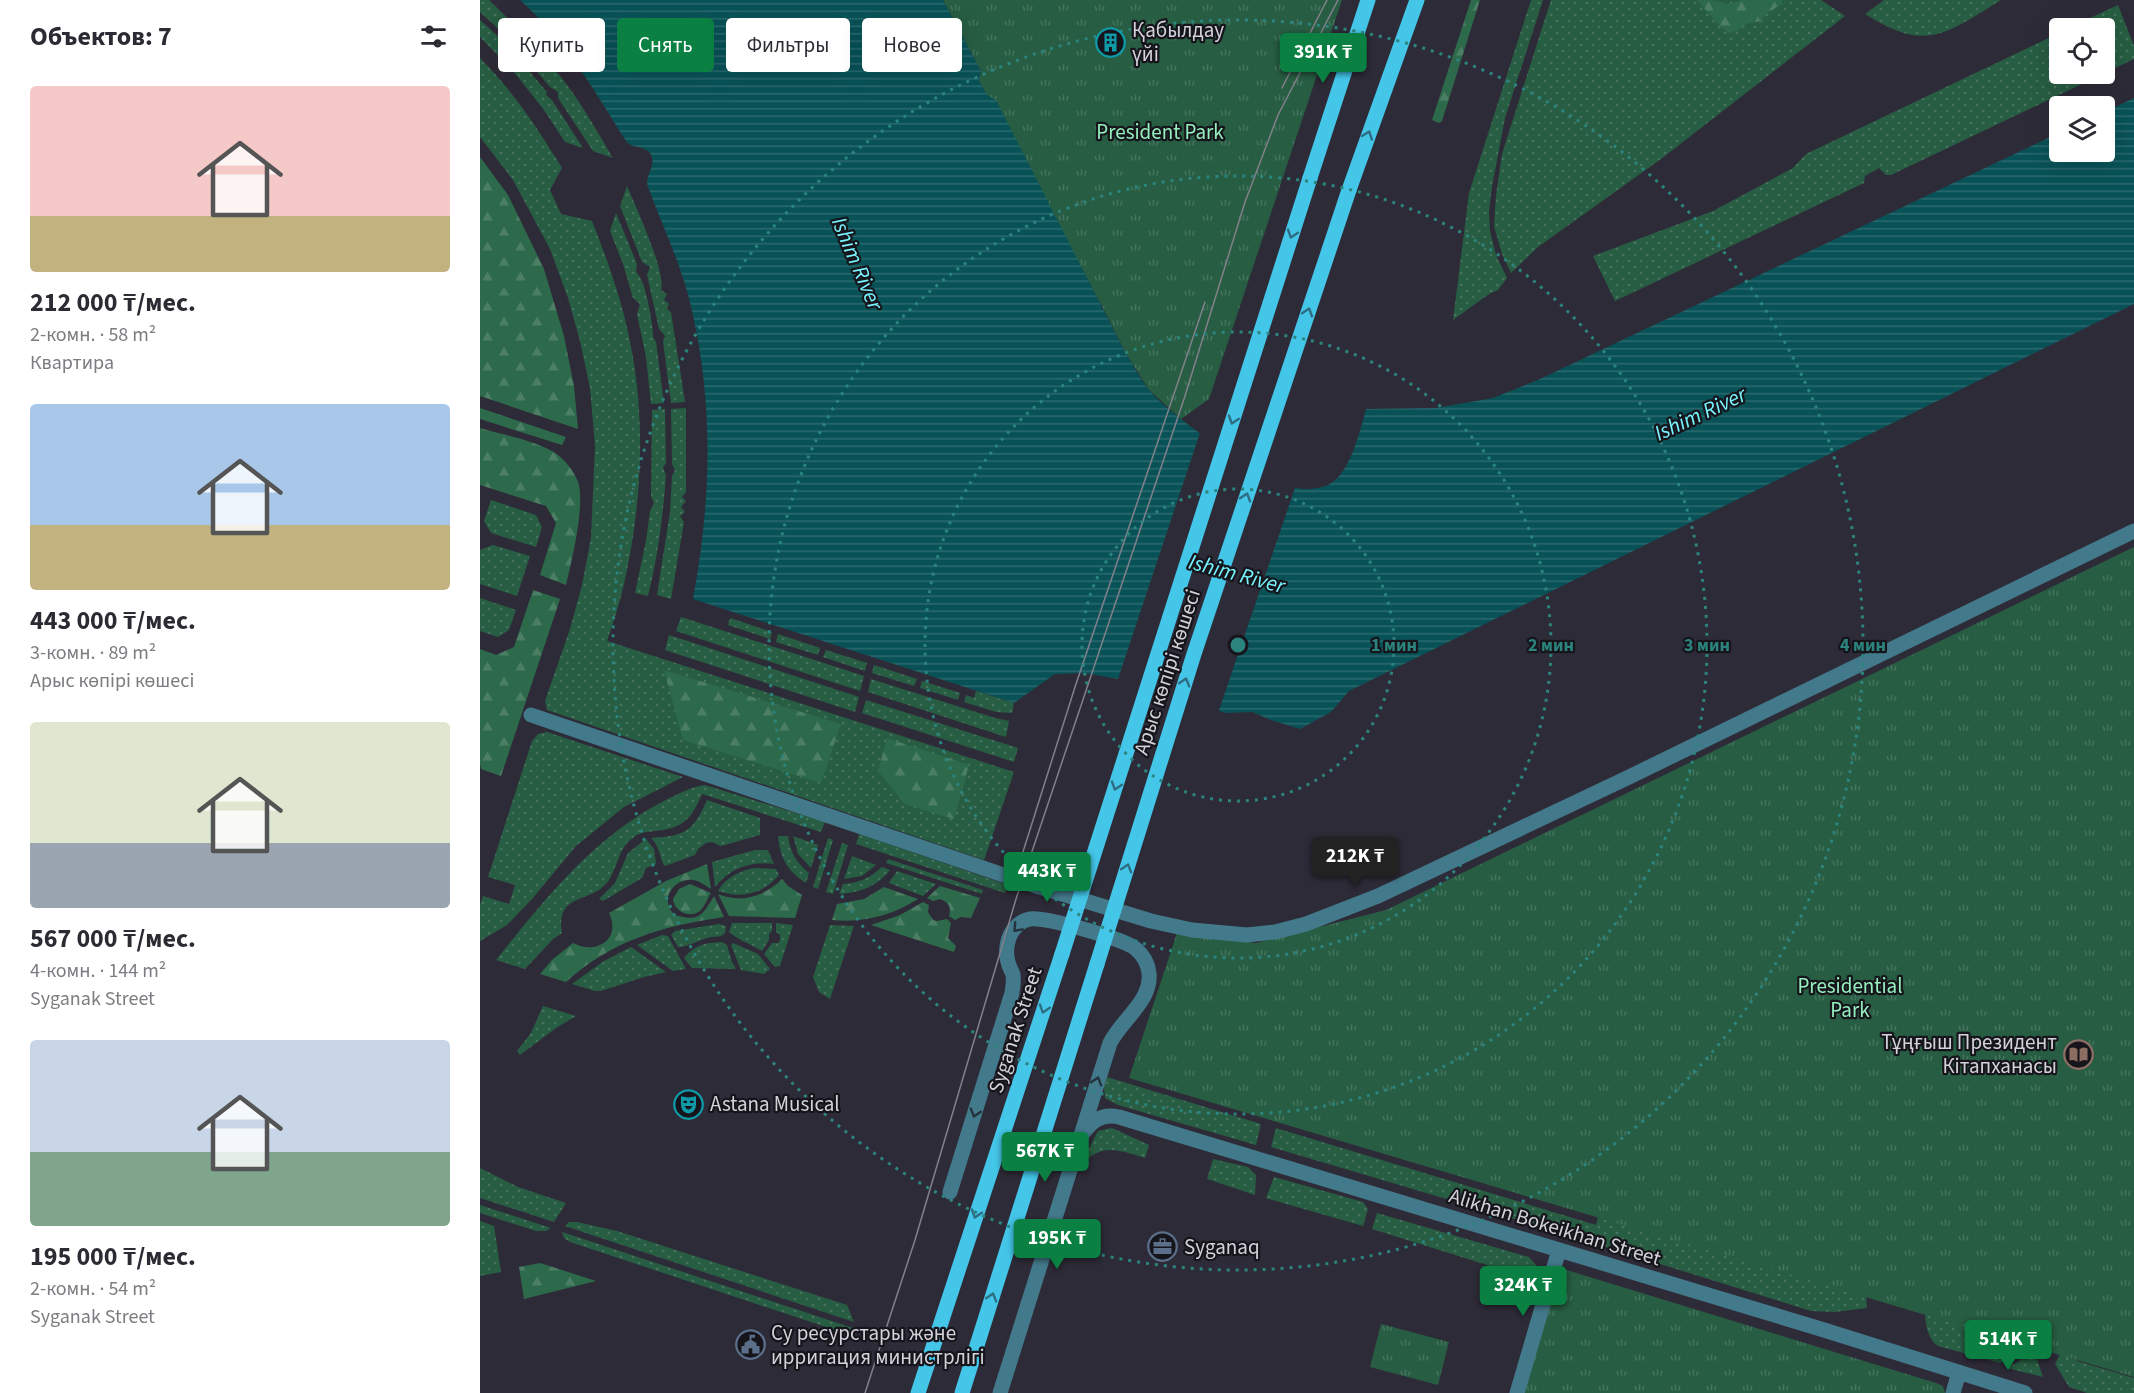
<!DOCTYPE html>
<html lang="ru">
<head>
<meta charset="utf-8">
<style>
  :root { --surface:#fff; --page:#f7f7f7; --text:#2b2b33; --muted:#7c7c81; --accent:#0b8043 }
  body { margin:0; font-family:"Source Sans 3",sans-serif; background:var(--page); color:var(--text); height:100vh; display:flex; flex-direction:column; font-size:22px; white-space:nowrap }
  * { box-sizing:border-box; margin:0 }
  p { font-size:20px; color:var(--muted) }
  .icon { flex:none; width:33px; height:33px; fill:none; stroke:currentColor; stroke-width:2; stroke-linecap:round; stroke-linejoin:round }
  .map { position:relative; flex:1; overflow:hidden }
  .details { display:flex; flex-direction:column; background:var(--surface); width:480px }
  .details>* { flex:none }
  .guide { position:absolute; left:18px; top:18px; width:570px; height:54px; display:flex; gap:12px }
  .buttons { position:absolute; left:1569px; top:18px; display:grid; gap:12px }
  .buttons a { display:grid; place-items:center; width:66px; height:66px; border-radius:6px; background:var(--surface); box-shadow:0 6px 24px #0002; font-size:30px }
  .price { position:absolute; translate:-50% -51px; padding:0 14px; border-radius:6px; background:var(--accent); color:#fff; font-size:20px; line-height:39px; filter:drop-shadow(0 2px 3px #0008) }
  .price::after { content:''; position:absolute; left:50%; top:36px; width:18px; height:14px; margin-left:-9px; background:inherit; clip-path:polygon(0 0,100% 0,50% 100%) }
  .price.selected { background:#222; color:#fff }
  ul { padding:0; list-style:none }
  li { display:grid; align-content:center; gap:12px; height:318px; padding:0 30px }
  li span { display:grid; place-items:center; height:186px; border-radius:6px; color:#555 }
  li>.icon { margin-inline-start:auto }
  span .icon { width:108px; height:108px; fill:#fffc; stroke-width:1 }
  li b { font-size:26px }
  h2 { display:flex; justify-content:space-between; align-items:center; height:72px; padding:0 30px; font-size:26px }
  .chip { padding:0 21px; border-radius:6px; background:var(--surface); box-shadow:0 6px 24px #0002; font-size:21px; line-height:54px }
  .chip.selected { background:var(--accent); color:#fff }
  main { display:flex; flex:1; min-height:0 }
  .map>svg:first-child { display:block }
  .grass { fill:url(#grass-dots) }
  .forest { fill:url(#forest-firs) }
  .park { fill:url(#park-tufts) }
  .water { fill:url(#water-rules) }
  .pier { fill:#2e2b38 }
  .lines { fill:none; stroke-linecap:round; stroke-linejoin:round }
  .minor { stroke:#437a8b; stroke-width:15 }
  .major { stroke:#44c6e9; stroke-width:15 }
  .tram { stroke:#82808b; stroke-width:1.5 }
  .major-bridge { stroke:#44c6e9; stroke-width:15 }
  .oneway { stroke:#2d6e82 }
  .oneway2 { stroke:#24333d }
  .ring { fill:none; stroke:#2c847e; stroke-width:3; stroke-dasharray:3 6 }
  .labels { text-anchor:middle; stroke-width:4.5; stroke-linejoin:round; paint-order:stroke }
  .poi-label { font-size:21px; fill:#d3d1da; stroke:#16151b; text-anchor:start }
  .park-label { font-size:21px; fill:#94efbd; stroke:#16151b }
  .street-label { font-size:21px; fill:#d3d1da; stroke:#16151b }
  .water-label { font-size:22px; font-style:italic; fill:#78f5ff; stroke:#16151b }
  .centre { fill:#2c847e; stroke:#16151b; stroke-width:3 }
  .ring-label { font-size:18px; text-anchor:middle; font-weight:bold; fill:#2c847e; stroke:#16151b; stroke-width:4.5; stroke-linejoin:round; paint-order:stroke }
</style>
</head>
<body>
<main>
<section class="details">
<h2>Объектов: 7<svg class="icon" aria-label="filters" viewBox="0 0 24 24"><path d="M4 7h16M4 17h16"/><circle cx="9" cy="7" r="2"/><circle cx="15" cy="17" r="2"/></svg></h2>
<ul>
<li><span style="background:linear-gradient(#f6c9c9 70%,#c2b280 0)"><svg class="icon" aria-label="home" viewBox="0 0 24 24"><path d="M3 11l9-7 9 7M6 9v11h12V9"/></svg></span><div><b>212 000 ₸/мес.</b><p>2-комн. · 58 m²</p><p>Квартира</p></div></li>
<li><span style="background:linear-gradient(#a9c7e8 65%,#c2b280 0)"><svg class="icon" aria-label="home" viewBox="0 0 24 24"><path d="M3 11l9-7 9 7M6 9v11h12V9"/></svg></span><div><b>443 000 ₸/мес.</b><p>3-комн. · 89 m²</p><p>Арыс көпірі көшесі</p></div></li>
<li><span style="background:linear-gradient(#dfe7d0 65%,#9aa5b1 0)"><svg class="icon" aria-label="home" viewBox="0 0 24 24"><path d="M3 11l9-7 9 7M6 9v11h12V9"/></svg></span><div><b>567 000 ₸/мес.</b><p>4-комн. · 144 m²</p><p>Syganak Street</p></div></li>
<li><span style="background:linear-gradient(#c9d6e8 60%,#7fa58c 0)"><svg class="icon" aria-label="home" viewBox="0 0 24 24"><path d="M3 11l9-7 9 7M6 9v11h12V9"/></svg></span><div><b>195 000 ₸/мес.</b><p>2-комн. · 54 m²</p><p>Syganak Street</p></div></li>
</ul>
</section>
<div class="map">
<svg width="1654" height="1393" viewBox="0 0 1654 1393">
  <defs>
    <pattern id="grass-dots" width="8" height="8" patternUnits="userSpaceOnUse" patternTransform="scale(1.5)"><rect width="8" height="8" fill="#275d42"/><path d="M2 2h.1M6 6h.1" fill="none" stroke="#45735d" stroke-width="1.8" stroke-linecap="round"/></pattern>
    <pattern id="forest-firs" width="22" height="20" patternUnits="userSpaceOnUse" patternTransform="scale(1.5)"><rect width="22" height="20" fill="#2d6a4b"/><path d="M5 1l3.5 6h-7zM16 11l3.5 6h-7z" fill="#4b7e64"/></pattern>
    <pattern id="park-tufts" width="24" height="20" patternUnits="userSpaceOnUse" patternTransform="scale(1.5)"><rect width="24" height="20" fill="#275d42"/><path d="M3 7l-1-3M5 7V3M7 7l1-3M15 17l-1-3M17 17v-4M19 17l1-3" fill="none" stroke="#45735d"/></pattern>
    <pattern id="water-rules" width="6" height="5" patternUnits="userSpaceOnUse" patternTransform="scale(1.5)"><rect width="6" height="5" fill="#085257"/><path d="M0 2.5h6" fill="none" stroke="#2b6a6f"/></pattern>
  </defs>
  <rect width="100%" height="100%" fill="#2e2b38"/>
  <path class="grass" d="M0,0H9L56,46V52L61,53V58L65,59L66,64C82,68 123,141 133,158L113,151L78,98V92L70,87L32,43L31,36L24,34L0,12Z
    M1051,0H1063L1025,118L1012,186L1009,212L1010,231L1016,255L1027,278L1018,290L1009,294L973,320L989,193Z
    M1071,0H1341L1365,16L1181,159L1058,247L1031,273L1022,254L1014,226L1016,195L1022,154Z
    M1404,0H1521C1466,34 1446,53 1385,14Z
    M1638,5L1654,46V59L1625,73L1624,28H1588Z
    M0,20L20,38L23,45L28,46L67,92L66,95L72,100L103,148L85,142L64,110L33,71L0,37Z
    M1579,33L1580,74H1623L1411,175H1406L1399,168L1385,176L1384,183L1135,301L1113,256L1233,211L1313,168L1326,154Z
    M0,58C33,91 58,129 82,168L70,190L81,214L112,221C129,264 144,306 152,352C166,428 161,509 144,584C140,603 133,622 127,641L534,772L504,860L67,710L65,701L90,629L102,585L111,538L115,446L110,388L100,341L88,298L70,249L33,180L0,137Z
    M147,186C155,205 187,274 181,290L187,294L184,300L189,304L187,309L191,312L205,402L191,403L183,341L185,336L179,329L167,275L170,267L162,262L140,206Z
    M136,213L157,264L156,271C157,274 160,276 161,279C166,288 174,328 173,337L176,342L184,403L171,404L166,357L157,314L160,304L153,298L143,264L130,231Z
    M206,408V492L202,497L206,501L201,507L205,512L200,516L204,522L191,599L177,595L190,512L192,476L195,470L192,464L191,409Z
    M185,409L186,463L183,468L186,475C183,516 178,556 168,596L155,593L166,541L170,511L174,503L171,496L172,410Z
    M11,500L56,515L62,527L56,547L11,533L4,521Z
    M13,545L50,556L37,596L0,584V550Z
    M0,598L36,610L29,630L18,637L0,631Z
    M201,617L384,676L380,691L196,631Z
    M250,618L292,632L290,639L248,625Z
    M298,634L340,648L338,655L296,642Z
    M189,635L379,697L375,712L185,650Z
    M346,650L387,663L385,671L343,657Z
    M394,665L437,679L434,686L392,673Z
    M391,679L515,718L529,721L526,737L388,692Z
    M442,681L480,693L478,700L440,688Z
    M496,691L534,703L532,713L516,712L484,702L486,695L494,698Z
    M386,700L538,748L534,762L382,713Z
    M67,732L203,777L144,807L96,846L52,899L27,925L0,941V904L3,896L29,904L35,885L8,877L52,741L58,734Z
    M225,785L345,822L341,832L222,794C211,819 204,828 176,831C168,832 160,832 154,837C138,848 138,866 129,880C112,905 75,891 82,933L73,939L45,969L16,960C65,899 112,839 182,802C196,795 210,787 225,785Z
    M227,800L280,818V835L241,846L232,842L226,843L218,849L215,855L185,866C178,857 183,851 171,838C205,836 213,832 227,800Z
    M379,834L528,885L525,893L376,844Z
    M298,836H308C310,852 316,862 329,873L326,883C307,871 300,857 298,836Z
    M313,836L338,845L331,868L318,854Z
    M348,838L353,840L338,889L333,887Z
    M166,839L174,849L176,864L166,868L162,878L123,901L119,899L135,883L148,853Z
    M362,843L368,845L353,894L346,892Z
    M275,850H288L294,864C271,861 250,868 235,887L232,862Z
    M372,856L396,865L382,876L364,879Z
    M408,859L503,890L502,894L406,863Z
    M402,867L410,870C398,886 379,893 359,894L363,884C379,883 390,878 402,867Z
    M274,868L296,869L299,875C283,894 262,899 238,891C245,878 260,871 274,868Z
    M417,871L456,884L443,896L409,883Z
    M252,923H292V931L289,934V940L282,951C271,944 258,940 249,932Z
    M296,923L313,925L300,966L295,967L284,954L292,943H298L300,940V935L296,932Z
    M239,924L246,926L245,933C240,938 238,936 231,937C220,939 209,947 198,947L191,935L195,931Z
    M350,925L374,926L350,999L339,992L333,977Z
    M182,935L188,936L206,969L193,971L157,945Z
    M242,942L247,945L252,962L256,969L212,968L204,958C215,945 224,943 242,942Z
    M253,943L278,954L290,969L284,974L261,970L251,945Z
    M151,947L186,972L164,977L121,991H115L92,984L124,961Z
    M63,1006L96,1016L76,1028L40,1055L37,1051L51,1033Z
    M627,1077L781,1124L776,1145L638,1105L625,1098L624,1087Z
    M632,1128L669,1145L665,1158C639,1150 621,1142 600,1166L618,1131Z
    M796,1128L1116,1225L1118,1217L1386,1294L1387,1308L1355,1312L1331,1311L1058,1226L791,1147Z
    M733,1159L768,1167L776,1175L775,1195L727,1179Z
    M0,1168L38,1187L86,1203L74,1222L0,1198Z
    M794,1177L883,1202L888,1209L883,1226L786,1198Z
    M0,1205L71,1228L66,1231H56L0,1213Z
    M897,1213L1049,1257L1058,1267L1055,1280L892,1229Z
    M0,1221L14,1226L21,1272L0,1276Z
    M89,1222H97L137,1231L367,1305L374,1322L85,1226Z
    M82,1232L376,1329V1332L373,1335L364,1333L90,1242L84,1238Z
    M1445,1314L1550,1346L1542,1354L1520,1363L1458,1346C1448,1339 1446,1327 1445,1314Z
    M1589,1337L1598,1339L1591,1358L1600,1362L1654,1378V1393H1607L1589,1387L1575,1364Z
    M1548,1356L1557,1359L1563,1377L1527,1368Z"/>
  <path class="forest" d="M991,0H1000L962,121L959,123L952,120Z
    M1217,0H1230L1248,4L1262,0H1302V4L1287,13L1281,21L1266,24L1257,31L1248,33L1238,24Z
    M0,157L28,195L64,269L84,336L94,386L98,429L0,396Z
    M0,408L86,437L82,445L0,419Z
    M0,428C23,435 60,441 78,455C87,462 96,474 99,485C104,510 92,560 86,585L60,575L76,523L66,506L0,485Z
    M53,590L80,599L21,776L1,769L0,764V649L16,655L34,647Z
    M184,670L361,724L341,783L203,740Z
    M407,738L489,765L474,819L425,804L398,771Z
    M227,864L231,889C225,885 220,881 213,880C194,878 178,900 195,915C219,922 222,916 234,896L244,917C183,926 132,940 86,982L60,974L72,960L93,943C115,955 142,940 129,913L186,881Z
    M302,879L308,886L322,895L315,918L249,916L238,894C261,904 285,896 302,879Z
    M210,884L231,893C227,899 225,906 220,911C209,919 194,911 193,899L199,889Z
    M460,886L500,898L491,918L481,917L475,920L469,916C472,907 468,902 460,899L453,901L447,898Z
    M404,887L438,899C411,916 383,923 352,920L357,904L384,899Z
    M443,902L449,905L448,912L453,920L457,921L467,919L471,923L468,938L476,946L474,952L391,925L420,915Z
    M60,1263L116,1281L44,1299L39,1267Z"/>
  <path class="park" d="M463,0H862L729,399L701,419L669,390L645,352L623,308L499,81L501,71Z
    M1654,547V1377L649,1078L697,933L776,943L906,910Z
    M1080,1268L1456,1383L1463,1386L1465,1393H1043Z
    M901,1324L969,1342L958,1385L890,1367Z"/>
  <path class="water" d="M40,0H463L501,71L499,81L507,95L516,100L645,352C653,364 660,379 669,390C690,416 785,482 816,488C826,490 839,489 848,485C870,475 880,431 886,409L956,408L1013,398L1060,379L1579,133L1580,152H1624L1625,112L1654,98V304L869,691L851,712L820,729L791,720L772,712L746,713L644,680L604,673L575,674L534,703L213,599C231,503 234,406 212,311C203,268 183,228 168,187C164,175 178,165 170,153C164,145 152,149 146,141C136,126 127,110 117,95C98,64 67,24 40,0Z"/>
  <path class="pier" d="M721,430L794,477L816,485L738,713L637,682Z"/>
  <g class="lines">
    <path class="minor" d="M51,715L553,885L671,921L712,930L767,935L795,932L826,924L898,896L1147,778L1654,531
      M600,1137C611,1122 620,1113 639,1117L1344,1330L1545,1393
      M470,1192L532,993C533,987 534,981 533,975C532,971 529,967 528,962C525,951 527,936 535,928C539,923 544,920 550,919C566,917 645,939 656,949C663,955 668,964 669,973C672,1001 642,1019 630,1043L520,1393
      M1037,1393L1079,1250
      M1473,1393L1479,1372"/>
    <path class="major" d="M830,178L888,0
      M869,190L937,0
      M438,1393L582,954
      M482,1393L617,964"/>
    <path class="tram" d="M802,88L847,0
      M542,855L595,687L725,302
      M385,1393L435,1240L536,899L704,399L765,202L798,115L858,0"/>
    <path class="major-bridge" d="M582,954L830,178
      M617,964L714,654L869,190"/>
  </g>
  <defs><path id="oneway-chevron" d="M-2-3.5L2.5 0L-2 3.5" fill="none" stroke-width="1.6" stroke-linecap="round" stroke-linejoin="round" transform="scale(1.5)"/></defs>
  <g class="oneway">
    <use href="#oneway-chevron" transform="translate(888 135) rotate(-70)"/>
    <use href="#oneway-chevron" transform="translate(812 234) rotate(108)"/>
    <use href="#oneway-chevron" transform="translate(828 312) rotate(-72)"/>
    <use href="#oneway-chevron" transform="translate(753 420) rotate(108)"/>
    <use href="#oneway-chevron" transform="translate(766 497) rotate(-72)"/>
    <use href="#oneway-chevron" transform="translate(705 682) rotate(-73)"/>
    <use href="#oneway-chevron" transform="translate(636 786) rotate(108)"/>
    <use href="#oneway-chevron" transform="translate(647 868) rotate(-73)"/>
    <use href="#oneway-chevron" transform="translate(564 1009) rotate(108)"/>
    <use href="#oneway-chevron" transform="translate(496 1214) rotate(108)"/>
    <use href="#oneway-chevron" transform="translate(512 1297) rotate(-73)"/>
  </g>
  <g class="oneway2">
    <use href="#oneway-chevron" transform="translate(537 928) rotate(133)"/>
    <use href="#oneway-chevron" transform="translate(617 1081) rotate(-73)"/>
    <use href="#oneway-chevron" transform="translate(495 1113) rotate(107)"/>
  </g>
  <g class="ring">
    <circle cx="758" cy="645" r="156"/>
    <circle cx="758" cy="645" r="313"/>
    <circle cx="758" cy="645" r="469"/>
    <circle cx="758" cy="645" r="625"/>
  </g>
  <defs>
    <symbol id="building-ring" viewBox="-11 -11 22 22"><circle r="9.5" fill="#16151b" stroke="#0f9aa8" stroke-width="1.5"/><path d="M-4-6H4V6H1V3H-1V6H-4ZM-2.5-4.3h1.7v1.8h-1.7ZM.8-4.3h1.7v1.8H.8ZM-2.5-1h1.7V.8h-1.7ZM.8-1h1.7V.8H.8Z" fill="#0f9aa8"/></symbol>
    <symbol id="library-ring" viewBox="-11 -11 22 22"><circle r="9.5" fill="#16151b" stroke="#8d6e63" stroke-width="1.5"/><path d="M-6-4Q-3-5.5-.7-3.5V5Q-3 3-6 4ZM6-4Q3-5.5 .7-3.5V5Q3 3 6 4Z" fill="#8d6e63"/></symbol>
    <symbol id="theatre-ring" viewBox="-11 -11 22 22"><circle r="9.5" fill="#16151b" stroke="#0f9aa8" stroke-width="1.5"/><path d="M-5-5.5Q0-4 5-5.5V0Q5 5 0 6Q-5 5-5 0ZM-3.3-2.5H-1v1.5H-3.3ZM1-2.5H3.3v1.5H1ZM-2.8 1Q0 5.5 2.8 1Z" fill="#0f9aa8"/></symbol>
    <symbol id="office-ring" viewBox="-11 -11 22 22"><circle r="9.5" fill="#16151b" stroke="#5c6f8a" stroke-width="1.5"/><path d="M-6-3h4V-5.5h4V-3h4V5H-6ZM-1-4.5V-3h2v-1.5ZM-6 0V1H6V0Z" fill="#5c6f8a"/></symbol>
    <symbol id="civic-ring" viewBox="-11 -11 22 22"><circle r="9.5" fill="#16151b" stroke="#5c6f8a" stroke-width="1.5"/><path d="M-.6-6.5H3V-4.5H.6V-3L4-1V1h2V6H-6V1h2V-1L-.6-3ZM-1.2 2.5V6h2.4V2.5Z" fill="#5c6f8a"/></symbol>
  </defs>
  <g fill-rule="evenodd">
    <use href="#building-ring" x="614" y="26" width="33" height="33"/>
    <use href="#library-ring" x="1582" y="1038" width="33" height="33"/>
    <use href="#theatre-ring" x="192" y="1088" width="33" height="33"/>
    <use href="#office-ring" x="666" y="1230" width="33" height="33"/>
    <use href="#civic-ring" x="254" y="1328" width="33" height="33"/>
  </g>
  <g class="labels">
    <g class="poi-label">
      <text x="652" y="37">Қабылдау<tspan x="652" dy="24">үйі</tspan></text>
      <text x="1577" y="1049" text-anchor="end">Тұңғыш Президент<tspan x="1577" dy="24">Кітапханасы</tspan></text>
      <text x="230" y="1111">Astana Musical</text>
      <text x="704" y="1254">Syganaq</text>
      <text x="291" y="1340">Су ресурстары және<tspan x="291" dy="24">ирригация министрлігі</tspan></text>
    </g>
    <g class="park-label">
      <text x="680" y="139">President Park</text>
      <text x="1370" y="993">Presidential<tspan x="1370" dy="24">Park</tspan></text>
    </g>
    <g class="street-label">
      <text transform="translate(687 672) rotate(-72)" y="7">Арыс көпірі көшесі</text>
      <text transform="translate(535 1030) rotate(-72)" y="7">Syganak Street</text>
      <text transform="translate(1075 1227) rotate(17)" y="7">Alikhan Bokeikhan Street</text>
    </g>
    <g class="water-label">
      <text transform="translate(378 263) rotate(67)" y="8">Ishim River</text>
      <text transform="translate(1220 413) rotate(-25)" y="8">Ishim River</text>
      <text transform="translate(757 573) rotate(15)" y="8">Ishim River</text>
    </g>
  </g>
  <circle cx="758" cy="645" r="9" class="centre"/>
  <g class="ring-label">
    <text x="914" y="651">1 мин</text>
    <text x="1071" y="651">2 мин</text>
    <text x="1227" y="651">3 мин</text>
    <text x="1383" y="651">4 мин</text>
  </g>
</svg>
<div class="buttons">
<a><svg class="icon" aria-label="locate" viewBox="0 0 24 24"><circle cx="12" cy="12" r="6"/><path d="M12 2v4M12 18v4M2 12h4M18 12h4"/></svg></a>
<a><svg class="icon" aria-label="layers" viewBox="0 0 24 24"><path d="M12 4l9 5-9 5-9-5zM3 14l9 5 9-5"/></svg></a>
</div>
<b class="price" style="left:843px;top:84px">391K ₸</b>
<b class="price selected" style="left:875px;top:888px">212K ₸</b>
<b class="price" style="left:567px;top:903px">443K ₸</b>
<b class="price" style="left:565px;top:1183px">567K ₸</b>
<b class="price" style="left:577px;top:1270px">195K ₸</b>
<b class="price" style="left:1043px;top:1317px">324K ₸</b>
<b class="price" style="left:1528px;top:1371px">514K ₸</b>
<div class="guide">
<a class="chip">Купить</a>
<a class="chip selected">Снять</a>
<a class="chip">Фильтры</a>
<a class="chip">Новое</a>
</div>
</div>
</main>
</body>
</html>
